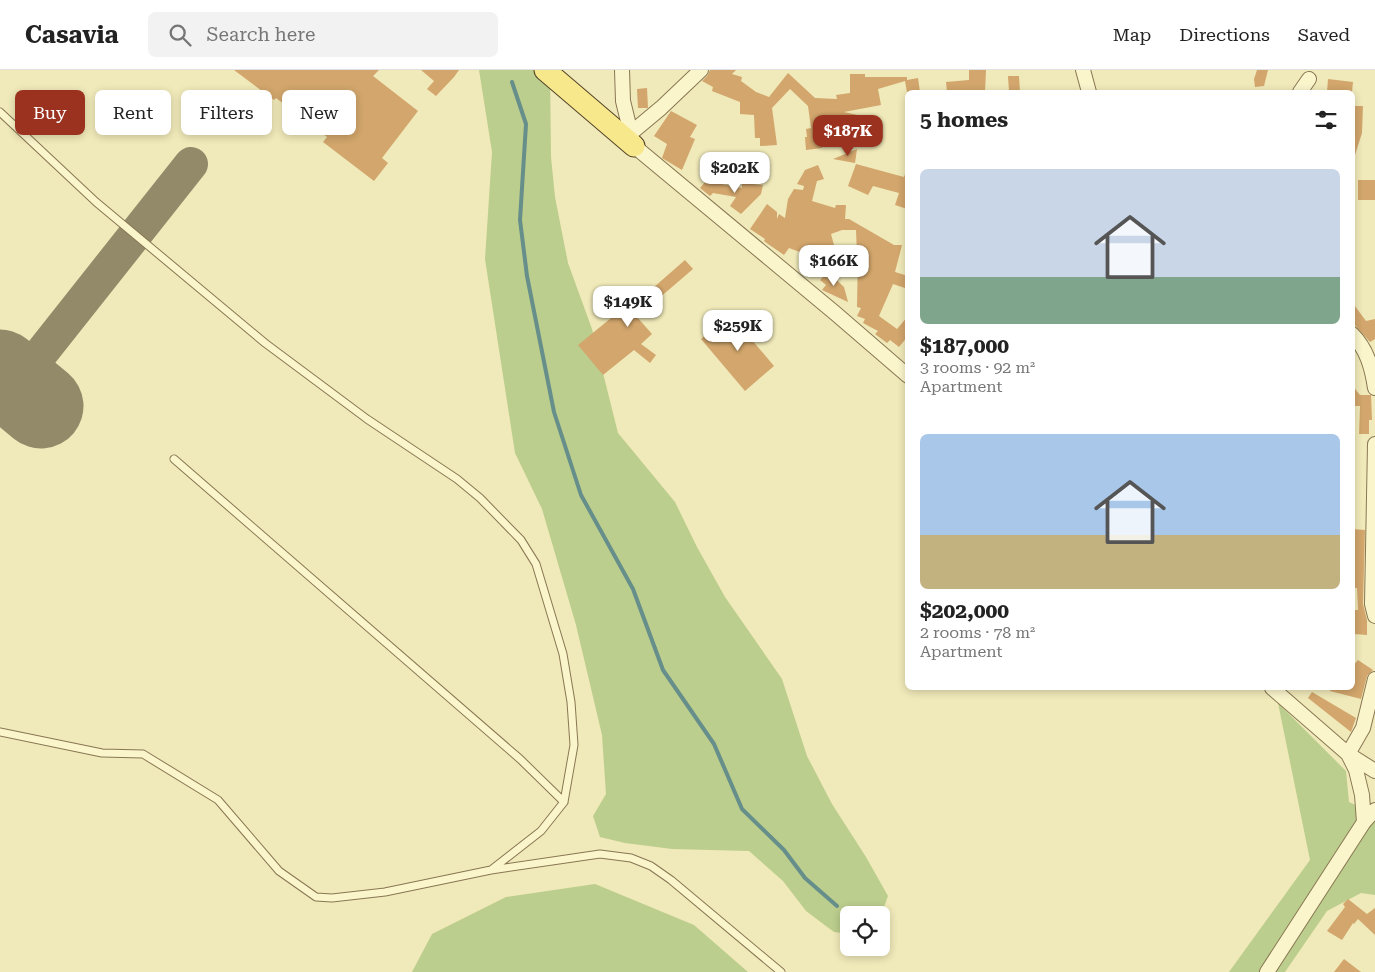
<!DOCTYPE html>
<html lang="en">
<head>
<meta charset="utf-8">
<style>
  :root { --surface:#fff; --page:#f2f2f2; --text:#222; --muted:#767676; --line:#e0e0e0; --accent:#9a321f }
  body { margin:0; font-family:"Roboto Serif",serif; background:var(--page); color:var(--text); height:100vh; display:flex; flex-direction:column; font-size:19px; white-space:nowrap }
  * { box-sizing:border-box; margin:0 }
  p { font-size:16px; color:var(--muted) }
  .icon { flex:none; width:28px; height:28px; fill:none; stroke:currentColor; stroke-width:2; stroke-linecap:round; stroke-linejoin:round }
  .map { position:relative; flex:1; overflow:hidden }
  .panel { position:absolute; left:905px; top:20px; width:450px; height:600px; display:flex; flex-direction:column; background:var(--surface); border-radius:8px; box-shadow:0 2px 8px #0003 }
  .panel>* { flex:none }
  .top-card { position:absolute; left:15px; top:20px; width:475px; height:45px; display:flex; gap:10px }
  .fabs { position:absolute; left:840px; top:836px; display:grid; gap:10px }
  .fabs a { display:grid; place-items:center; width:50px; height:50px; border-radius:8px; background:var(--surface); box-shadow:0 2px 8px #0003; font-size:25px }
  .price { position:absolute; translate:-50% -42px; padding:0 11px; border-radius:10px; background:#fff; color:#222; font-size:16px; line-height:32px; filter:drop-shadow(0 1px 2px #0008) }
  .price::after { content:''; position:absolute; left:50%; top:30px; width:15px; height:11px; margin-left:-8px; background:inherit; clip-path:polygon(0 0,100% 0,50% 100%) }
  .price.active { background:var(--accent); color:#fff }
  ul { padding:0; list-style:none }
  li { display:grid; align-content:center; gap:10px; height:265px; padding:0 15px }
  li span { display:grid; place-items:center; height:155px; border-radius:8px; color:#555 }
  li>.icon { margin-inline-start:auto }
  span .icon { width:90px; height:90px; fill:#fffc; stroke-width:1 }
  li b { font-size:21px }
  h2 { display:flex; justify-content:space-between; align-items:center; height:60px; padding:0 15px; font-size:21px }
  .tag { padding:0 18px; border-radius:8px; background:var(--surface); box-shadow:0 2px 8px #0003; font-size:18px; line-height:45px }
  .tag.active { background:var(--accent); color:#fff }
  header { display:flex; align-items:center; gap:30px; box-sizing:border-box; height:70px; padding:0 25px; background:var(--surface); border-bottom:1px solid var(--line) }
  header strong { font-size:24px }
  nav { display:flex; gap:28px; margin-inline-start:auto; font-size:18px }
  .search { width:350px; height:45px; background:var(--page); display:flex; align-items:center; gap:12px; box-sizing:border-box; padding:0 18px; border-radius:8px; color:var(--muted); font-size:19px }
  .map>svg:first-child { display:block }
  .green { fill:#bcce8d }
  .lines { fill:none; stroke-linecap:round; stroke-linejoin:round }
  .stream { stroke:#668e8a; stroke-width:4 }
  .taxiway { stroke:#928a69; stroke-width:34 }
  .runway { stroke:#928a69; stroke-width:85 }
  .building { fill:#d2a66c }
  .service-casing { stroke:#887753; stroke-width:9 }
  .minor-casing { stroke:#887753; stroke-width:16 }
  .primary-casing { stroke:#544428; stroke-width:23 }
  .service { stroke:#fbf5cc; stroke-width:7 }
  .minor { stroke:#fbf5cc; stroke-width:14 }
  .primary { stroke:#f8e88c; stroke-width:21 }
</style>
</head>
<body>
<header>
<strong>Casavia</strong>
<div class="search"><svg class="icon" aria-label="search" viewBox="0 0 24 24"><circle cx="10" cy="10" r="6"/><path d="M15 15l6 6"/></svg>Search here</div>
<nav><a>Map</a><a>Directions</a><a>Saved</a></nav>
</header>
<div class="map">
<svg width="1375" height="902" viewBox="0 0 1375 902">
  <rect width="100%" height="100%" fill="#f0e9b9"/>
  <path class="green" d="M479,0H550L551,87L555,127L568,193L592,259L618,363L675,432L697,477L725,527L782,609L807,686L832,734L866,787L888,826L881,845H849V864L834,862L806,841L783,811L749,781L672,779L625,773L600,767L593,746L606,724L602,665L576,555L542,439L515,383L485,189L492,82Z
    M1278,633L1346,701L1349,732L1375,744V825L1361,823L1327,841L1285,902H1229L1310,790Z
    M595,814L694,855L748,902H412L432,864L506,827Z"/>
  <g class="lines">
    <path class="stream" d="M512,12L526,54L520,150L527,206L554,342L581,425L633,519L663,600L714,674L742,739L784,780L805,808L837,836"/>
    <path class="taxiway" d="M16,315L191,94"/>
    <path class="runway" d="M0,302L41,336"/>
  </g>
  <path class="building" d="M234,0H379L373,6L418,41L382,88L388,93L374,111L323,72L327,67L276,28L274,30Z
    M421,0H459L454,7L436,26L427,19L434,11Z
    M710,0H736L732,4L742,7L741,11L756,22L769,27L788,3L815,28L837,29L836,25L850,23V4H865V7H907V10L918,8L920,22H907L905,11L878,19L881,35L844,42L880,50L878,59L822,57V78L806,80L805,67H807L806,59L811,58L808,36L790,19L772,38L777,75L760,76V68H755L754,45L740,44V32L712,21L713,17L702,11L707,6Z
    M969,0H986L985,22H947L946,12L969,10Z
    M1257,0H1268L1264,16L1255,17L1254,9Z
    M1008,6H1019L1020,22H1009Z
    M1328,9L1353,12L1352,22H1327Z
    M647,18L648,38H638L637,19Z
    M1352,36H1363L1362,63L1355,85H1352Z
    M671,41L697,55L690,67L695,69L682,100L662,88L667,74L654,66Z
    M857,79L855,93L833,89Z
    M856,94L904,107L905,104H908L907,139L895,135L899,123L873,116L868,125L848,116Z
    M818,95L824,109L817,111L812,131L835,138L836,135H846L845,149H849L894,175H902L895,202L908,206V219L893,214L879,246L897,259L908,246V266L899,277L890,270L887,273L875,264L878,261L863,253L865,249L857,246L861,238L857,237L858,184L857,185L856,160H842L831,164L838,190L828,192L826,186L813,187L789,178L784,185L768,174L764,171L765,169L750,159L767,134L777,142V149L779,144L785,148L788,129L794,119L803,120L804,116L797,114L805,100Z
    M1358,110H1375V130H1358Z
    M706,111L742,118V113L763,115L761,124L741,144L730,136L736,127L713,123L710,126L700,118Z
    M685,190L693,199L637,247L652,264L641,274L656,285L650,293L634,280L603,305L578,275L627,235L630,238Z
    M828,202L844,217L848,232L822,220L826,215L820,210Z
    M1352,232L1366,251L1375,249V269L1370,272L1352,252Z
    M730,244L774,296L745,321L701,269Z
    M1352,315L1360,325H1371L1372,350H1369V364H1359L1360,336H1352Z
    M1352,459L1365,460L1363,534L1367,550V565L1354,564L1353,540H1358L1357,518H1352Z
    M1358,590L1373,600L1367,606L1361,629L1330,621L1331,618H1352V597Z
    M1312,622L1356,648L1351,662L1308,628Z
    M1348,829L1367,844L1375,838V865L1358,849L1354,854L1353,853L1342,870L1327,861L1345,837L1343,834Z
    M1344,889L1361,902H1334Z"/>
  <g class="lines">
    <defs>
      <path id="service" d="M0,42L96,132L265,273L367,349L457,409L480,428L521,470L536,494L563,584L571,632L574,675L564,732
        M174,389L520,689L564,732L541,761L491,800
        M0,662L102,683L143,684L218,730L279,801L316,827L332,828L385,822L491,800L600,784L631,788L651,796L671,810L781,902"/>
      <path id="minor" d="M622,0L623,31L634,76L835,243L908,306
        M1083,0L1089,22
        M1300,22L1309,9
        M631,63L661,38L701,0
        M1352,264C1367,279 1372,298 1375,318
        M1375,374L1372,534L1375,546
        M1375,609L1363,658L1348,684L1375,701
        M1272,618L1348,684L1356,700L1362,725L1364,752
        M1267,902L1364,752L1375,740"/>
      <path id="primary" d="M545,0L634,76"/>
    </defs>
    <use href="#service" class="service-casing"/>
    <use href="#minor" class="minor-casing"/>
    <use href="#primary" class="primary-casing"/>
    <use href="#service" class="service"/>
    <use href="#minor" class="minor"/>
    <use href="#primary" class="primary"/>
  </g>
</svg>
<div class="fabs">
<a><svg class="icon" aria-label="locate" viewBox="0 0 24 24"><circle cx="12" cy="12" r="6"/><path d="M12 2v4M12 18v4M2 12h4M18 12h4"/></svg></a>
</div>
<b class="price active" style="left:848px;top:87px">$187K</b>
<b class="price" style="left:735px;top:124px">$202K</b>
<b class="price" style="left:834px;top:217px">$166K</b>
<b class="price" style="left:628px;top:258px">$149K</b>
<b class="price" style="left:738px;top:282px">$259K</b>
<div class="top-card">
<a class="tag active">Buy</a>
<a class="tag">Rent</a>
<a class="tag">Filters</a>
<a class="tag">New</a>
</div>
<section class="panel">
<h2>5 homes<svg class="icon" aria-label="filters" viewBox="0 0 24 24"><path d="M4 7h16M4 17h16"/><circle cx="9" cy="7" r="2"/><circle cx="15" cy="17" r="2"/></svg></h2>
<ul>
<li><span style="background:linear-gradient(#c9d6e8 70%,#7fa58c 0)"><svg class="icon" aria-label="home" viewBox="0 0 24 24"><path d="M3 11l9-7 9 7M6 9v11h12V9"/></svg></span><div><b>$187,000</b><p>3 rooms · 92 m²</p><p>Apartment</p></div></li>
<li><span style="background:linear-gradient(#a9c7e8 65%,#c2b280 0)"><svg class="icon" aria-label="home" viewBox="0 0 24 24"><path d="M3 11l9-7 9 7M6 9v11h12V9"/></svg></span><div><b>$202,000</b><p>2 rooms · 78 m²</p><p>Apartment</p></div></li>
</ul>
</section>
</div>
</body>
</html>
